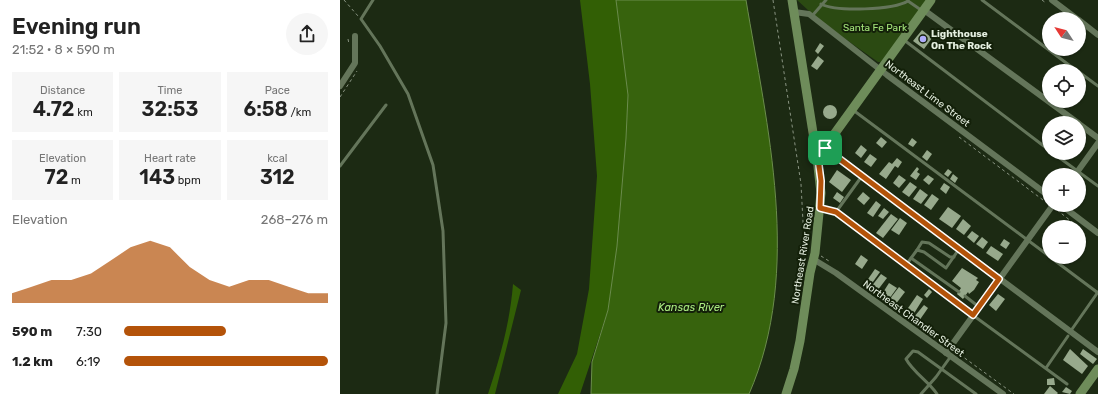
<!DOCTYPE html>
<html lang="en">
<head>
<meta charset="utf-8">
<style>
  body { margin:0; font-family:Rubik,sans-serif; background:#f6f6f6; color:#222; height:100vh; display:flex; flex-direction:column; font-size:15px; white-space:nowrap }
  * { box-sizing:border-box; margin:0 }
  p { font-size:13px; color:#767676 }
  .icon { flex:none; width:22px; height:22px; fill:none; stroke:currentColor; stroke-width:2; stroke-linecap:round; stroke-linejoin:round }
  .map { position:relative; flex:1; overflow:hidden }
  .sheet { display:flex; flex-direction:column; background:#fff; width:340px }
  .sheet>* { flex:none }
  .needle { width:26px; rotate:306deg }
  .tools { position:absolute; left:702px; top:12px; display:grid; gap:8px }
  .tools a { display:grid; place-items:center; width:44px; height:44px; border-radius:50%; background:#fff; box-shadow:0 1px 3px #0004; font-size:20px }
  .pin { position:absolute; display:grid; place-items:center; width:34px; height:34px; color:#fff; margin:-17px; border-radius:8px; box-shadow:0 2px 6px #0006 }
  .round { display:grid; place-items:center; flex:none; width:42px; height:42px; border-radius:21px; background:#f6f6f6 }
  .summary { display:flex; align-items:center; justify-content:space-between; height:68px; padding:0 12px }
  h1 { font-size:22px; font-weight:600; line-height:30px }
  .figures { display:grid; grid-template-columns:repeat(3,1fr); gap:6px; height:68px; padding:4px 12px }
  .figures div { display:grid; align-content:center; border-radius:0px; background:#f6f6f6; text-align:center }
  .figures b { font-size:20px; font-weight:600 }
  .figures small { font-size:11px; font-weight:400 }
  .figures p { font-size:11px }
  .chart { height:112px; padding:8px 12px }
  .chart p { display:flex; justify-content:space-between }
  .chart svg { width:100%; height:72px; margin-top:4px; fill:#b45309; opacity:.7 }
  ul { padding:0 12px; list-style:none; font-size:13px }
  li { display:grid; grid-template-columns:64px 48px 1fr; align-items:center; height:30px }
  li i { height:10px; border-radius:5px; background:#b45309 }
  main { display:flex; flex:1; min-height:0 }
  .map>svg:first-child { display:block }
</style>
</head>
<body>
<main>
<section class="sheet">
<div class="summary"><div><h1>Evening run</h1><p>21:52 · 8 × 590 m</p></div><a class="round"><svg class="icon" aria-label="share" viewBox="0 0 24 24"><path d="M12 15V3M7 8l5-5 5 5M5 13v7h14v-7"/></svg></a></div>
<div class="figures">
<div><p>Distance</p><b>4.72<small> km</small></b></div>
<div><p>Time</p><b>32:53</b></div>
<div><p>Pace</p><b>6:58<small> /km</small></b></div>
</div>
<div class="figures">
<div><p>Elevation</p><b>72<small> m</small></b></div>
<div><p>Heart rate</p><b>143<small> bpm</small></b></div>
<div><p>kcal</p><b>312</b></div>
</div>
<div class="chart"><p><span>Elevation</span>268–276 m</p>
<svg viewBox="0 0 160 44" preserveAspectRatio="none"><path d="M0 44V38L10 34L20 30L30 30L40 26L50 18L60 10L70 6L80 10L90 22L100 30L110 34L120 30L130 30L140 34L150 38L160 38V44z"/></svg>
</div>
<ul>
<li><b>590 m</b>7:30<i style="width:50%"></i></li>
<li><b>1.2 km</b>6:19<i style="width:100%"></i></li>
</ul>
</section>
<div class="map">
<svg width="758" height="394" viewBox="0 0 758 394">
  <rect width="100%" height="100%" fill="#1c2a13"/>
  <!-- green -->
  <path fill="#2b4a12" d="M 457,0 L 588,0 L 541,62 L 538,62 L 480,21 Z"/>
  <!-- forest -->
  <g fill="#325f05">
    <path d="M 240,0 L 276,0 L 288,95 L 286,138 L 277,246 L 268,310 L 240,394 L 218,394 L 237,354 L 249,289 L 257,176 L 250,84 Z"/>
    <path d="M 173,284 L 181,290 L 155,394 L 148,394 C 160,358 170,322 173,284 Z"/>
  </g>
  <!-- water -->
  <path fill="#37630d" stroke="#6b8d4c" d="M 276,0 L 406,0 C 427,126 463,271 409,394 L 251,394 L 252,362 L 268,310 L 277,246 L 286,138 L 288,95 Z"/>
  <!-- building -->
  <g fill="#97a98c">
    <path d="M 582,30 L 592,38 L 584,49 L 573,41 Z"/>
    <path d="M 480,43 L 484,46 L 478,54 L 475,51 Z"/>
    <path d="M 478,56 L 484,61 L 477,70 L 471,66 Z"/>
    <circle cx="490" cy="112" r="7"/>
    <path d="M 541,137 L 547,142 L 542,148 L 536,143 Z"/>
    <path d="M 572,138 L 577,142 L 573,147 L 568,144 Z"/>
    <path d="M 521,145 L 527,150 L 521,158 L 515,153 Z"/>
    <path d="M 587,150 L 592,154 L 587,161 L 582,157 Z"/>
    <path d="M 530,154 L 537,159 L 531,167 L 524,162 Z"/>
    <path d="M 557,158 L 562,162 L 558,168 L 555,166 L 546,179 L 539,174 L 549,162 L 552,164 Z"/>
    <path d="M 577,167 L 579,169 L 577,172 L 580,174 L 576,180 L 570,176 Z"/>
    <path d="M 608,169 L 612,172 L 608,177 L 604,174 Z"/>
    <path d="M 497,170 L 511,180 L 502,192 L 489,182 Z"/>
    <path d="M 613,174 L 618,178 L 615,183 L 610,179 Z"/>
    <path d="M 559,175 L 566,180 L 559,188 L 553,183 Z"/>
    <path d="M 588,175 L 594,179 L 589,185 L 583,180 Z"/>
    <path d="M 570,182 L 577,187 L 569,197 L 562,192 Z"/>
    <path d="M 604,183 L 610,187 L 606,194 L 600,189 Z"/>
    <path d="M 580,189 L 588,195 L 581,204 L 573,199 Z"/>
    <path d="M 497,192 L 504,197 L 500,203 L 493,198 Z"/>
    <path d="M 523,192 L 530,198 L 524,205 L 517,199 Z"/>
    <path d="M 592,194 L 599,199 L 591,210 L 584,205 Z"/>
    <path d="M 536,201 L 541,205 L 533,217 L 527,213 Z"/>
    <path d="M 608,207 L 621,216 L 612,228 L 599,219 Z"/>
    <path d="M 544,208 L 549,212 L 543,219 L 538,216 Z"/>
    <path d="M 551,214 L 558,219 L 543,238 L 536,233 Z"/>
    <path d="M 560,218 L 567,223 L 559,235 L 551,230 Z"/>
    <path d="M 623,219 L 631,226 L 624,235 L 616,229 Z"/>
    <path d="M 632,231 L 639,236 L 634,243 L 627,237 Z"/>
    <path d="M 642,237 L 648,242 L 643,249 L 636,244 Z"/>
    <path d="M 664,239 L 670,243 L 666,249 L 660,245 Z"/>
    <path d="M 651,246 L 663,254 L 658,261 L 646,253 Z"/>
    <path d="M 521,255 L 528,260 L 522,269 L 515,264 Z"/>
    <path d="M 622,268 L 638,278 L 636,280 L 639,282 L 634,290 L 629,294 L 628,292 L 623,299 L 617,294 L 621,288 L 612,281 Z"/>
    <path d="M 535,269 L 540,272 L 530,286 L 526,282 Z"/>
    <path d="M 541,274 L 547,278 L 537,291 L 531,287 Z"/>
    <path d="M 549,283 L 557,288 L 549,299 L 542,294 Z"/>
    <path d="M 559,287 L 565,292 L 555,305 L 549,300 Z"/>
    <path d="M 589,289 L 592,292 L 587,298 L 584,295 Z"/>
    <path d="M 658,294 L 665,299 L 656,311 L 649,305 Z"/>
    <path d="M 577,295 L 583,299 L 573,315 L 566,311 Z"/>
    <path d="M 584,305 L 588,308 L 579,321 L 574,317 Z"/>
    <path d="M 730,349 L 748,366 L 742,374 L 723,360 Z"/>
    <path d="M 743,349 L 757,359 L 753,364 L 740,354 Z"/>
    <path d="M 714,378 L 715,385 L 707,385 L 707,379 Z"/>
    <path d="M 710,386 L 718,393 L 717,394 L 704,394 Z"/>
    <path d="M 726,387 L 732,391 L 730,394 L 722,392 Z"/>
  </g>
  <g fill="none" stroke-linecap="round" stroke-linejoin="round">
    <!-- path -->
    <g stroke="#899482" stroke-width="1" stroke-dasharray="3 3" stroke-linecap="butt">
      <path d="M 4,0 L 18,16"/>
      <path d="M 433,0 L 461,184 L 465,260"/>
      <path d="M 702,0 L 706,3"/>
      <path d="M 8,39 L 9,44"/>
      <path d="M 0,97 L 17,71"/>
      <path d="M 619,137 L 707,203"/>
      <path d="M 727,175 L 730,171"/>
      <path d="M 717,210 L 741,229"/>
      <path d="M 481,256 L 489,261"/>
      <path d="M 615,351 L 674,394"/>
    </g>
    <!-- lane -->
    <g stroke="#64755a" stroke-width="3">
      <path d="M 33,0 L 21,19 L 40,46 L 68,94 L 93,165 L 103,231 L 106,323 L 97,394"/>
      <path d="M 642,0 L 737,71"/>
      <path d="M 568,1 L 581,10"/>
      <path d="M 481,4 C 497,12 553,10 568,1"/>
      <path d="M 472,16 L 486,0"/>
      <path d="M 564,40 L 709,150"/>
      <path d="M 739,72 L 758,86"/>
      <path d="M 513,110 L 709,256"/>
      <path d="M 713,153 L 758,186"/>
      <path d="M 0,166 L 46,105"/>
      <path d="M 480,208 L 496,212 L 505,218 L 593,286 L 727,384"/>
      <path d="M 496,212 L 522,176"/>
      <path d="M 577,250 L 582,242 L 589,243 L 610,257 L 614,257"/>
      <path d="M 710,257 L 758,293"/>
      <path d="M 571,258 L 619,292"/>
      <path d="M 566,265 L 577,250 L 584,252 L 606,268 L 619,249"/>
      <path d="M 625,296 L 639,307"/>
      <path d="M 730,332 L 758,292"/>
      <path d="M 706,368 L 728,336"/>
      <path d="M 581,394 L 596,377 L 611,356"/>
      <path d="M 597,394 C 589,382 573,372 566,359 L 573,351 L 578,352 L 636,394"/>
    </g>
    <!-- street -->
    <g stroke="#64755a" stroke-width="6">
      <path d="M 712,0 L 737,19"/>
      <path d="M 584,10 L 738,123"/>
      <path d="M 454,12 L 469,14 L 547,75 L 709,196"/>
      <path d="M 739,20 L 758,35"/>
      <path d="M 0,86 L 15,63 L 15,36"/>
      <path d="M 739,124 L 758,138"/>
      <path d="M 485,148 L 758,352"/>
      <path d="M 735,175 L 758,143"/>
      <path d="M 721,205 L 758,233"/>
      <path d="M 473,259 L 496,273 L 663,394"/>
      <path d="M 606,353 L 713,205"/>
    </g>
    <!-- secondary -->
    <g stroke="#6e8c5a" stroke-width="9">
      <path d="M 477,158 L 591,0"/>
      <path d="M 446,394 L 454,369 L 460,341 L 470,273 L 475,253 L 481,193 L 477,158 L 452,0"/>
      <path d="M 740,394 L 758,369"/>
    </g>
  </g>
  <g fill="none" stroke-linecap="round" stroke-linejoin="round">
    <!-- route casing -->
    <g stroke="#fff" stroke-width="8">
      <path id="route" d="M 485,148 L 659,279 L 633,315 L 496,212 L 480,208 L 481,181 L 478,158 Z"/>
    </g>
    <!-- route -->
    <use href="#route" stroke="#b45309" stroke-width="5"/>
  </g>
  <!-- markers -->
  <circle fill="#afaefa" stroke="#132009" stroke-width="1.5" cx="583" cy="39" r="4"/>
  <g text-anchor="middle" stroke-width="4" stroke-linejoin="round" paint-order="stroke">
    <!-- park labels -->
    <g font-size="10" fill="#a4e47a" stroke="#132009">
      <text x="535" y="31">Santa Fe Park</text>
    </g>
    <!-- poi labels -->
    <g font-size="10" font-weight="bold" fill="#e5efe0" stroke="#132009" text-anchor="start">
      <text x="591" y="37">Lighthouse<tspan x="591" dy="12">On The Rock</tspan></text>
    </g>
    <!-- street labels -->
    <g font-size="10" fill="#e5efe0" stroke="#132009">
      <text transform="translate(588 93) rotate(37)" y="4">Northeast Lime Street</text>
      <text transform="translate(462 255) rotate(-81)" y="4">Northeast River Road</text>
      <text transform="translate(574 318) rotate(36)" y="4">Northeast Chandler Street</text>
    </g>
    <!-- water labels -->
    <g font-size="11" font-style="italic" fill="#abeb81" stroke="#132009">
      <text x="351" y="311">Kansas River</text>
    </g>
  </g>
</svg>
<div class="tools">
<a><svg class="needle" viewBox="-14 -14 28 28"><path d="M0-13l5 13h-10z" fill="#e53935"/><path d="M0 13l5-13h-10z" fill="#767676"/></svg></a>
<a><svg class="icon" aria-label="locate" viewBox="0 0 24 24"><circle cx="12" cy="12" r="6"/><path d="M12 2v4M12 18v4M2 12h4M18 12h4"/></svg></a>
<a><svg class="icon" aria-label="layers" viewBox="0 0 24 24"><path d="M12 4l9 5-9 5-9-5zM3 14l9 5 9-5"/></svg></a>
<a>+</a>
<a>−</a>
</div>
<div class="pin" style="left:485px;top:148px;background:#1e9e55"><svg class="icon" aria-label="arrive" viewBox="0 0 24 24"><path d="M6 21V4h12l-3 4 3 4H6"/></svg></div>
</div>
</main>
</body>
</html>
